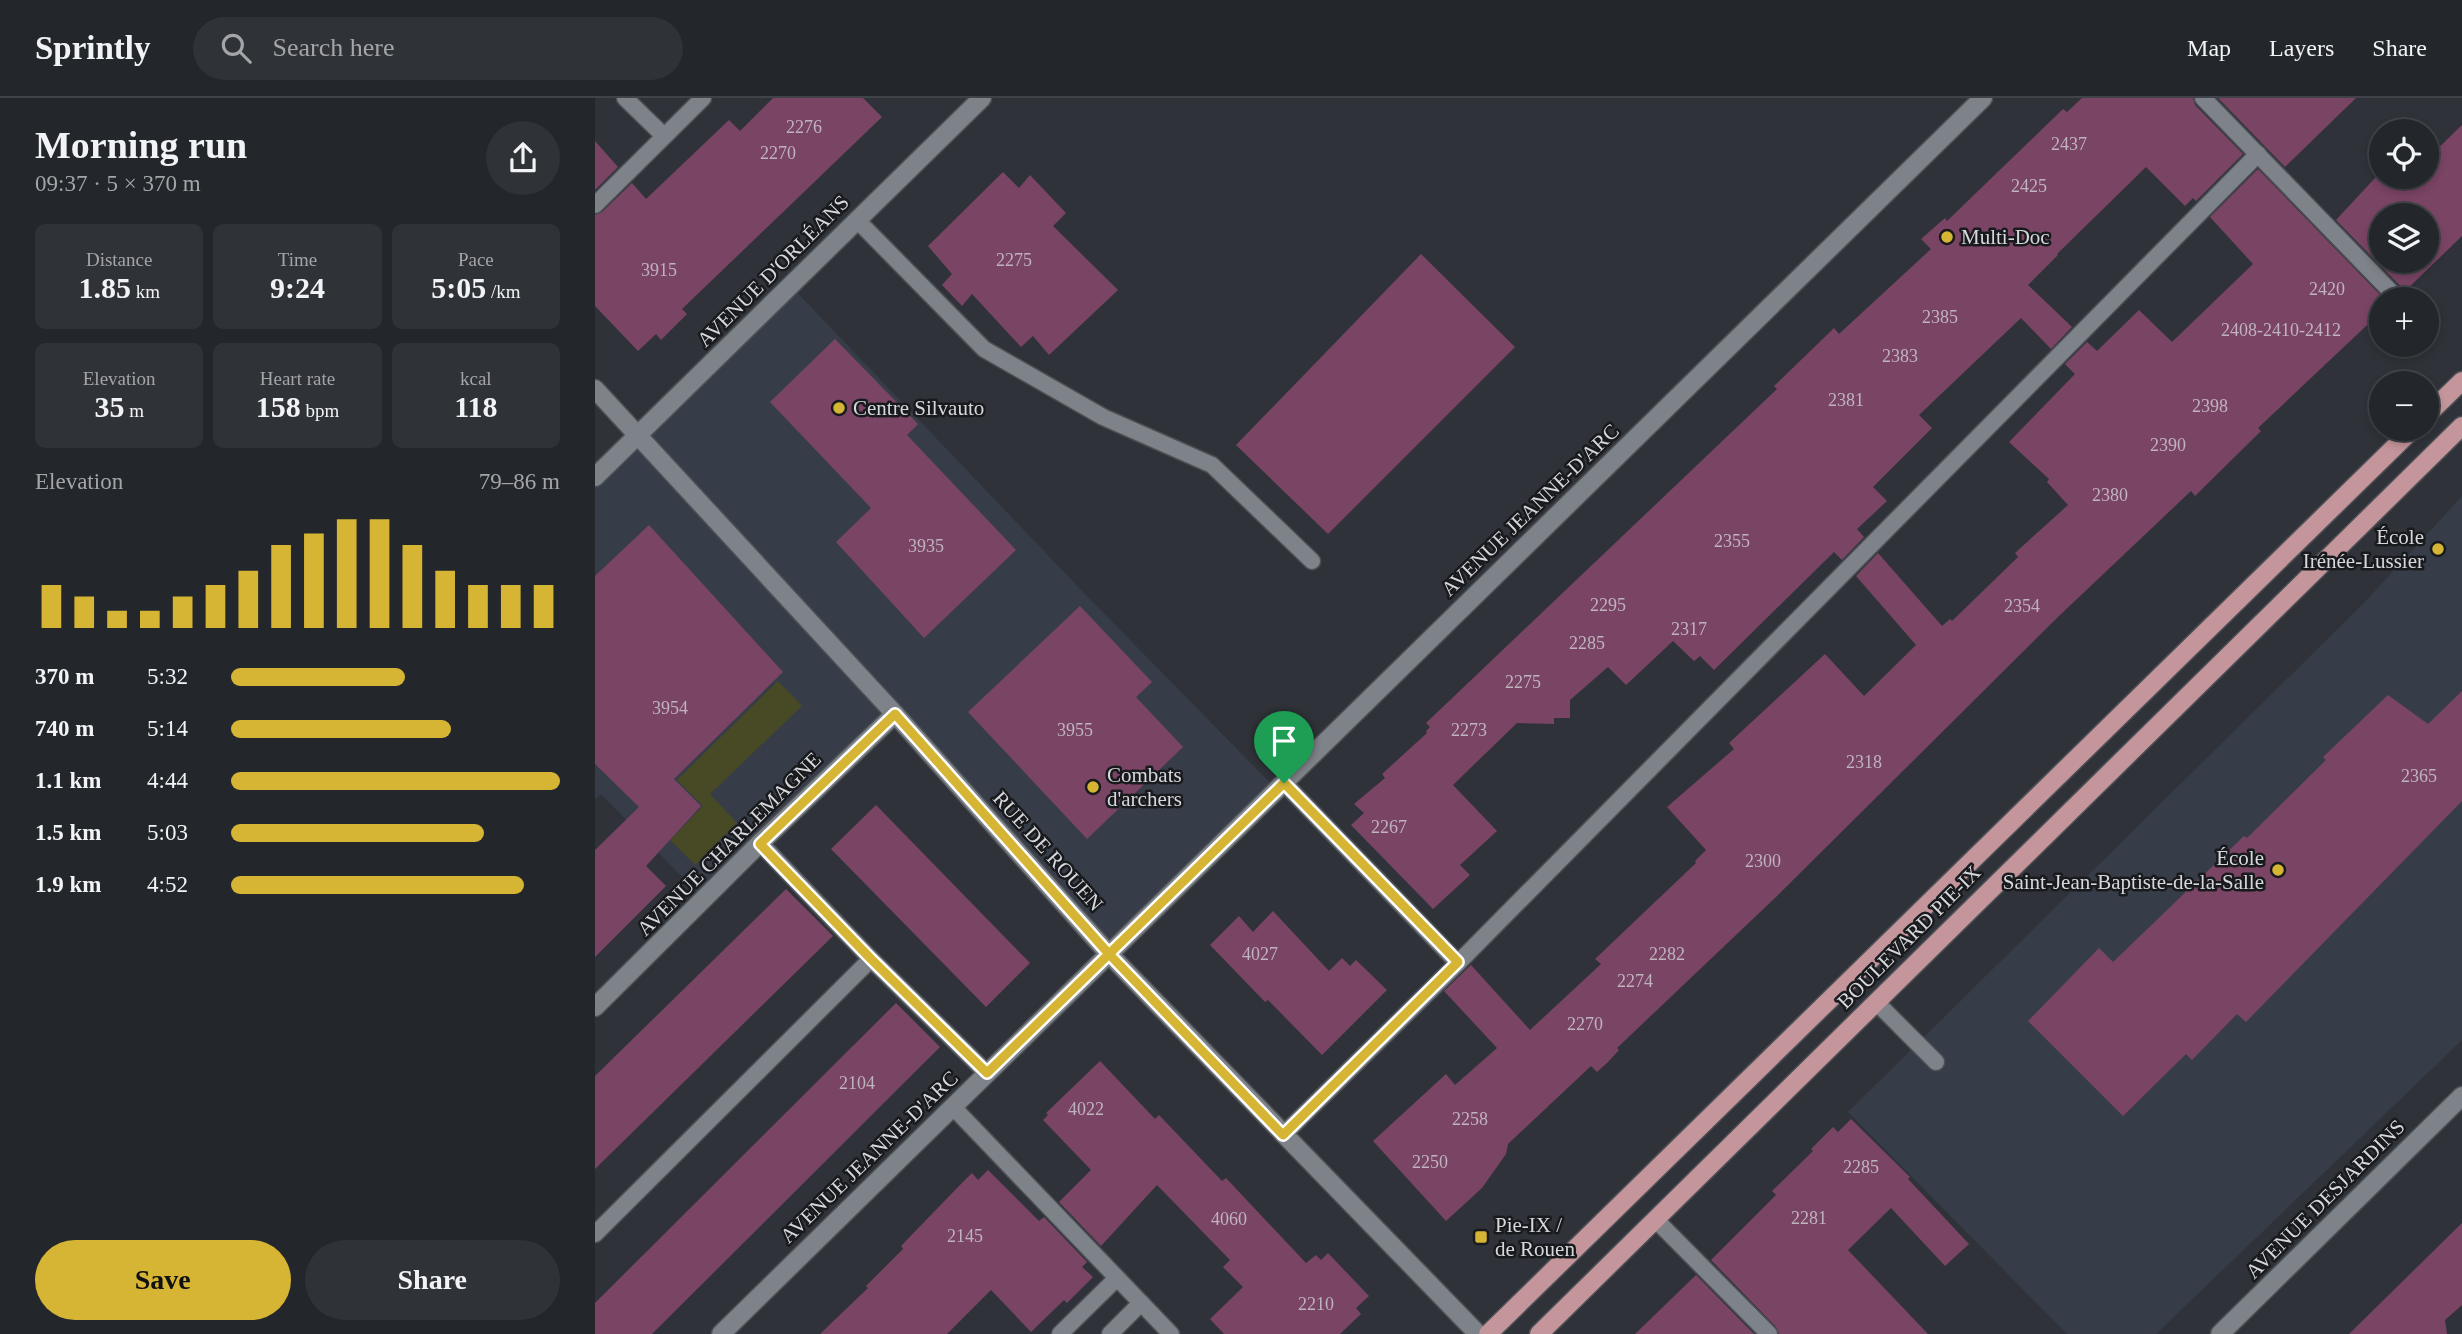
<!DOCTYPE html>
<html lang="en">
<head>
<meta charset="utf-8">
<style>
  body { margin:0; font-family:"Times New Roman",serif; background:#2f3237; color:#f1f3f6; height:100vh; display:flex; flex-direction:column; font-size:26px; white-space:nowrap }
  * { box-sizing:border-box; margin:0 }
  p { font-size:23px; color:#a3a5a9 }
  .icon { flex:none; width:38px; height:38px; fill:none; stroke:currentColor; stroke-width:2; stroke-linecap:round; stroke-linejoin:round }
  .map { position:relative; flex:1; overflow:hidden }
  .drawer { display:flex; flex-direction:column; background:#23262b; width:595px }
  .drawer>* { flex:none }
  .fabs { position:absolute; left:1774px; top:21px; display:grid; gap:14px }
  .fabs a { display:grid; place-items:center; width:70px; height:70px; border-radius:50%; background:#23262b; box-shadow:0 4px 10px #0003,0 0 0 2px #404347; font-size:35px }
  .pin { position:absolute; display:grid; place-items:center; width:60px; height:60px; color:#fff; margin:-72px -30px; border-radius:50% 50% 50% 0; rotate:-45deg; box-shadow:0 0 7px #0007 }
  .pin .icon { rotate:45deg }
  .round { display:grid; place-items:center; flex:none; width:74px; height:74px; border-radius:37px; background:#2f3237 }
  .overview { display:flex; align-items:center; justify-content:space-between; height:119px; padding:0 35px }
  h1 { font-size:38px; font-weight:700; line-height:52px }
  .figures { display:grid; grid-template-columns:repeat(3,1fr); gap:10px; height:119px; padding:7px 35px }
  .figures div { display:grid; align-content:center; border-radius:10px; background:#2f3237; text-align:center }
  .figures b { font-size:30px; font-weight:700 }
  .figures small { font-size:19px; font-weight:400 }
  .figures p { font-size:19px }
  .chart { height:196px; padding:14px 35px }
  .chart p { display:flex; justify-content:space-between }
  .chart svg { width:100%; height:126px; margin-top:7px; stroke:#d6b534; stroke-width:6 }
  .primary-button { display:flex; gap:14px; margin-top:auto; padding:14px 35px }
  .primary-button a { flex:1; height:80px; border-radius:42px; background:#d6b534; color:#111; font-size:28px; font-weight:700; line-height:80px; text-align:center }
  .primary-button a+a { background:#2f3237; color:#f1f3f6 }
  ul { padding:0 35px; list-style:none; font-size:23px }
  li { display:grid; grid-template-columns:112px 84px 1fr; align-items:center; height:52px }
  li i { height:18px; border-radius:9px; background:#d6b534 }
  header { display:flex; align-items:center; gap:42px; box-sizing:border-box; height:98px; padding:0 35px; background:#23262b; border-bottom:2px solid #404347 }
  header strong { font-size:33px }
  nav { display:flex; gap:38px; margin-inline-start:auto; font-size:24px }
  .search { width:490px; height:63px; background:#2f3237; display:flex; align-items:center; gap:18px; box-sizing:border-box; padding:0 24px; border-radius:38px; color:#a3a5a9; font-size:26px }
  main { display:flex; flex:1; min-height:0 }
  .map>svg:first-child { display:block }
</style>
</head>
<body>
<header>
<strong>Sprintly</strong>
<div class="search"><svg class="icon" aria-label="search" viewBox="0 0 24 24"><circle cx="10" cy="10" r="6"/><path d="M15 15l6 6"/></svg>Search here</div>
<nav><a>Map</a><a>Layers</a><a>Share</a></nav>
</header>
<main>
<section class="drawer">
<div class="overview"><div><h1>Morning run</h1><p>09:37 · 5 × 370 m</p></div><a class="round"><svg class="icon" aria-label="share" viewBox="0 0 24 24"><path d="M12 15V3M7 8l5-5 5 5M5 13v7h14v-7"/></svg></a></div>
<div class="figures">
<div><p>Distance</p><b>1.85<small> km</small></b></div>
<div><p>Time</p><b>9:24</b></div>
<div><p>Pace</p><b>5:05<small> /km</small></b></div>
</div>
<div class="figures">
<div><p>Elevation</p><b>35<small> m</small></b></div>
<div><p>Heart rate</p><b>158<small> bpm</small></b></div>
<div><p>kcal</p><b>118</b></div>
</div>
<div class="chart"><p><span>Elevation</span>79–86 m</p>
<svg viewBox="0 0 160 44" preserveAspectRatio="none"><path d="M5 44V29M15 44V33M25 44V38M35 44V38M45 44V33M55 44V29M65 44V24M75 44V15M85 44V11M95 44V6M105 44V6M115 44V15M125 44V24M135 44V29M145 44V29M155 44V29"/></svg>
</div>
<ul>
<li><b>370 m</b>5:32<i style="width:53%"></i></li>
<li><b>740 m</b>5:14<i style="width:67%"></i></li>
<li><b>1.1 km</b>4:44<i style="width:100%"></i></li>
<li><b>1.5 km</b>5:03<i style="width:77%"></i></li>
<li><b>1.9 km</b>4:52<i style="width:89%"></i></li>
</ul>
<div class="primary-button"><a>Save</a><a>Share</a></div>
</section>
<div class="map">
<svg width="1867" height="1236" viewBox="0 0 1867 1236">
  <rect width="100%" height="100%" fill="#2f3339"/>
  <!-- built -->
  <g fill="#373d48">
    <path d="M 193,185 L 489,495 L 684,694 L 518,853 L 300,616 L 108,800 L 6,696 L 0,701 L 0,372 Z"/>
    <path d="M 1867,398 L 1867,942 L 1561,1236 L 1472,1236 L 1253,1014 L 1770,504 Z"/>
  </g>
  <!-- green -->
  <path fill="#474a25" d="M 183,583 L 207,608 L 115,696 L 142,725 L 100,767 L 75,742 L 108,708 L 82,682 Z"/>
  <!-- building -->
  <g fill="#7a4465" fill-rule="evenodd">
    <path d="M 178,0 L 268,0 L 287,19 L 87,211 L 92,216 L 66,242 L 61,236 L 43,253 L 0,208 L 0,117 L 7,114 L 37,85 L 51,101 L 134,22 L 145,33 Z"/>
    <path d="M 1487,0 L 1598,0 L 1600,7 L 1648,56 L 1601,103 L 1598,100 L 1590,108 L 1551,69 L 1462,156 L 1463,157 L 1433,187 L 1477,229 L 1456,251 L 1426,220 L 1324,317 L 1337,330 L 1278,389 L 1292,403 L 1262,431 L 1269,439 L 1247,462 L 1239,454 L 1119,572 L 1105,558 L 1099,563 L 1078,543 L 1031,587 L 1013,569 L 975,602 L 975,620 L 959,620 L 959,626 L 922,625 L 858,687 L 902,733 L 865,767 L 875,777 L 838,811 L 756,727 L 769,715 L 759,706 L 790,680 L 787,676 L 832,635 L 831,633 L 835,629 L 831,625 L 1182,291 L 1179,288 L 1239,230 L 1244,236 L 1336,151 L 1326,141 L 1350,120 L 1352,123 L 1468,11 L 1472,14 Z"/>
    <path d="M 1623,0 L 1761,0 L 1690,69 Z"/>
    <path d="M 1867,27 L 1867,138 L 1810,193 L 1741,122 L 1781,79 L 1803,79 L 1809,84 L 1814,79 L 1832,79 L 1832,61 ZM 1787,117 L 1832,117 L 1832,163 L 1787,163 Z"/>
    <path d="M 0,43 L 23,69 L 0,92 Z"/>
    <path d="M 1663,71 L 1789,201 L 1787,201 L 1787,213 L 1663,330 L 1666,333 L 1600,398 L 1596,393 L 1464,518 L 1181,799 L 1022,950 L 1024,952 L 1013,964 L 1002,974 L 996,968 L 913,1046 L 911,1056 L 887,1090 L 851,1123 L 778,1043 L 851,976 L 860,987 L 902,950 L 849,893 L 876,867 L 935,932 L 1006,866 L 1000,861 L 1101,765 L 1100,763 L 1111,752 L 1072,709 L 1139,651 L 1134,645 L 1230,556 L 1269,598 L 1321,547 L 1261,478 L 1283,455 L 1347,528 L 1355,521 L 1357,523 L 1423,459 L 1420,455 L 1473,407 L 1452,384 L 1454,381 L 1414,344 L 1480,276 L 1470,266 L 1492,244 L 1502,253 L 1544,212 L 1577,244 L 1658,166 L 1615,119 Z"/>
    <path d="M 408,74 L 424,90 L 435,77 L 471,115 L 458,128 L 523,192 L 454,257 L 438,238 L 426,249 L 377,196 L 367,208 L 347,187 L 357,176 L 333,148 Z"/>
    <path d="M 826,156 L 920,249 L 733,436 L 641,347 Z"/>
    <path d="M 240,241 L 323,326 L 312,337 L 421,452 L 329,540 L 241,444 L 276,410 L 175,304 Z"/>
    <path d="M 54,427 L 188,574 L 79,681 L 106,708 L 51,768 L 71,788 L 0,859 L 0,752 L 44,709 L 0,666 L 0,478 Z"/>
    <path d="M 485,508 L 557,584 L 541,599 L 588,649 L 492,741 L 373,614 Z"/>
    <path d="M 1867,593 L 1867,703 L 1651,924 L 1642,916 L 1597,962 L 1591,956 L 1528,1018 L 1433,923 L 1504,850 L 1518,864 L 1649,738 L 1652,740 L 1731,662 L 1728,659 L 1793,597 L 1833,626 Z"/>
    <path d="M 281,707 L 435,865 L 391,909 L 236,751 Z"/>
    <path d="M 191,791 L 238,838 L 0,1071 L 0,978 Z"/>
    <path d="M 678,813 L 734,873 L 747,860 L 755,868 L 761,862 L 792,892 L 727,957 L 673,902 L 670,904 L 615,847 L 644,818 L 658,834 Z"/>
    <path d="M 301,905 L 345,949 L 57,1236 L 0,1236 L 0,1205 Z"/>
    <path d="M 505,963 L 560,1021 L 564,1017 L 627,1083 L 631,1080 L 711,1165 L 721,1157 L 726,1162 L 733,1155 L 774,1198 L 761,1210 L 766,1216 L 745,1236 L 629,1236 L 615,1221 L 648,1189 L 628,1169 L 635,1162 L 562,1087 L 506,1148 L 464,1104 L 496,1072 L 448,1022 L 453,1017 L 451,1015 Z"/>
    <path d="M 1256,1021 L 1315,1079 L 1313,1081 L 1374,1146 L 1350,1168 L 1296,1110 L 1253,1152 L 1333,1236 L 1184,1236 L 1181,1229 L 1116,1162 L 1181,1097 L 1177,1093 L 1218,1053 L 1216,1051 L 1238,1029 L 1243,1034 Z"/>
    <path d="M 393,1072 L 444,1123 L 449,1119 L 492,1164 L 487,1169 L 498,1179 L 472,1205 L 469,1202 L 436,1234 L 396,1192 L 352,1236 L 225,1236 L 273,1190 L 271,1188 L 308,1151 L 306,1148 L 361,1091 L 377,1075 L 383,1082 Z"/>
    <path d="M 1867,1125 L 1867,1207 L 1850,1222 L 1852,1236 L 1754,1236 Z"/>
    <path d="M 1101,1177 L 1159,1236 L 1040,1236 Z"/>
  </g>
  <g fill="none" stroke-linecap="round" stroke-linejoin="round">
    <!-- lane casing -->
    <g stroke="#4c5055" stroke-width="19">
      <g id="lane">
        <path d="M 30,0 L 69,38"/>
        <path d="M 1608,0 L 1803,201"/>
        <path d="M 0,107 L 108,0"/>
        <path d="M 262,122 L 389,251 L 508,319 L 617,367 L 717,463"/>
        <path d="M 689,685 L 863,865"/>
        <path d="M 165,745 L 276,861 L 392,975"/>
        <path d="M 1281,904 L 1341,964"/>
        <path d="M 358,1009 L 576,1236"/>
        <path d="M 688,1037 L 863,865 L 1663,56"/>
        <path d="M 1060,1121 L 1174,1236"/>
        <path d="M 0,1136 L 276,861"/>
        <path d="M 465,1236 L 522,1180"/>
        <path d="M 515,1236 L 546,1205"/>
      </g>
    </g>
    <!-- street casing -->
    <g stroke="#4c5055" stroke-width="21">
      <g id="street">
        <path d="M 0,291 L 300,616 L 514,856 L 883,1236"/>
        <path d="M 0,379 L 387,0"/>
        <path d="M 0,909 L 165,745 L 300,616"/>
        <path d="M 126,1236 L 1388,0"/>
        <path d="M 1625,1236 L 1867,998"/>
      </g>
    </g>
    <!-- primary casing -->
    <g stroke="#4c5055" stroke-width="21">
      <g id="primary">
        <path d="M 1832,317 L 1867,283"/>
        <path d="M 893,1236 L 1818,331"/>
        <path d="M 944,1236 L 1867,328"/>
      </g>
    </g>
    <!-- lane -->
    <use href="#lane" stroke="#7e8289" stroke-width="16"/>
    <!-- street -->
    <use href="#street" stroke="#7e8289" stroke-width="18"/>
    <!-- primary -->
    <use href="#primary" stroke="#c4959a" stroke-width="18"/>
  </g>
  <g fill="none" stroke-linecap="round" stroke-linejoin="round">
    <!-- route casing -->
    <g stroke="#fff" stroke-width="14">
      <path id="route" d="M 689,685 L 514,856 L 300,616 L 165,746 L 276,861 L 392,975 L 514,856 L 688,1037 L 863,864 L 689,685"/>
    </g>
    <!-- route -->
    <use href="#route" stroke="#d6b534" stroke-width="9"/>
  </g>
  <!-- markers -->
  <g fill="#d6b534" stroke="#191a1d" stroke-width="2.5">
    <circle cx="1352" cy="139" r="7"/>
    <circle cx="244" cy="310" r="7"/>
    <circle cx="1843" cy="451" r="7"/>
    <circle cx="498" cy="689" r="7"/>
    <circle cx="1683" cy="772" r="7"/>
    <rect x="879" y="1132" width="14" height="14" rx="3.5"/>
  </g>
  <g text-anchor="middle" stroke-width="5" stroke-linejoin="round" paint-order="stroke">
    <!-- number labels -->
    <g font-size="18" fill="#bfb3be">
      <text x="209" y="35">2276</text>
      <text x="1474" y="52">2437</text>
      <text x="183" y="61">2270</text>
      <text x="1434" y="94">2425</text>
      <text x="419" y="168">2275</text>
      <text x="64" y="178">3915</text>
      <text x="1732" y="197">2420</text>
      <text x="1345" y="225">2385</text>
      <text x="1686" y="238">2408-2410-2412</text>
      <text x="1305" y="264">2383</text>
      <text x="1251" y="308">2381</text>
      <text x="1615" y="314">2398</text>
      <text x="1573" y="353">2390</text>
      <text x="1515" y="403">2380</text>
      <text x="1137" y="449">2355</text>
      <text x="331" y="454">3935</text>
      <text x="1013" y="513">2295</text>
      <text x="1427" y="514">2354</text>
      <text x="1094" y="537">2317</text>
      <text x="992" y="551">2285</text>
      <text x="928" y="590">2275</text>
      <text x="75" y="616">3954</text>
      <text x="480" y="638">3955</text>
      <text x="874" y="638">2273</text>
      <text x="1269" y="670">2318</text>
      <text x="1824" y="684">2365</text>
      <text x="794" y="735">2267</text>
      <text x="1168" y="769">2300</text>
      <text x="665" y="862">4027</text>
      <text x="1072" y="862">2282</text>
      <text x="1040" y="889">2274</text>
      <text x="990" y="932">2270</text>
      <text x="262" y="991">2104</text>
      <text x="491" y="1017">4022</text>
      <text x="875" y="1027">2258</text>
      <text x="835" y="1070">2250</text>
      <text x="1266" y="1075">2285</text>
      <text x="1214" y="1126">2281</text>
      <text x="634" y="1127">4060</text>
      <text x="370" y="1144">2145</text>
      <text x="721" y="1212">2210</text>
    </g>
    <!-- poi labels -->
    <g font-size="21" fill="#d6d8dc" stroke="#191a1d" text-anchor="start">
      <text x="1366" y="146">Multi-Doc</text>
      <text x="258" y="317">Centre Silvauto</text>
      <text x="1829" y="446" text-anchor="end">École<tspan x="1829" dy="24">Irénée-Lussier</tspan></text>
      <text x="512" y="684">Combats<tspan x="512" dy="24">d'archers</tspan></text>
      <text x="1669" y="767" text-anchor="end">École<tspan x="1669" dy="24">Saint-Jean-Baptiste-de-la-Salle</tspan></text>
      <text x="900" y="1134">Pie-IX /<tspan x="900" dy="24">de Rouen</tspan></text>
    </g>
    <!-- street labels -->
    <g font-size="21" fill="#d6d8dc" stroke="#191a1d">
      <text transform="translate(178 173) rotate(-45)" y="7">AVENUE D'ORLÉANS</text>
      <text transform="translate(935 412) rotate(-44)" y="7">AVENUE JEANNE-D'ARC</text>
      <text transform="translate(134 746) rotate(-45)" y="7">AVENUE CHARLEMAGNE</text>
      <text transform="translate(453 753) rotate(48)" y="7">RUE DE ROUEN</text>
      <text transform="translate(1314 839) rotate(-45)" y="7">BOULEVARD PIE-IX</text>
      <text transform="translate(274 1059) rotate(-44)" y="7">AVENUE JEANNE-D'ARC</text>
      <text transform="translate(1730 1101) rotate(-45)" y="7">AVENUE DESJARDINS</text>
    </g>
  </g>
</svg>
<div class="fabs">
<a><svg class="icon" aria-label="locate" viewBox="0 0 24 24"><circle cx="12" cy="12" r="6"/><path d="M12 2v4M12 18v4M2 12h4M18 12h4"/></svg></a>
<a><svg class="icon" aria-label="layers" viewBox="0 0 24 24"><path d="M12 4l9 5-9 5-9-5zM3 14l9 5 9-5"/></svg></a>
<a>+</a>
<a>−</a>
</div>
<div class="pin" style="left:689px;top:685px;background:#1e9e55"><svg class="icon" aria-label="arrive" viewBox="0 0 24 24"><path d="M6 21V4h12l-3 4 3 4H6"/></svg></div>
</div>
</main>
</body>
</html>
